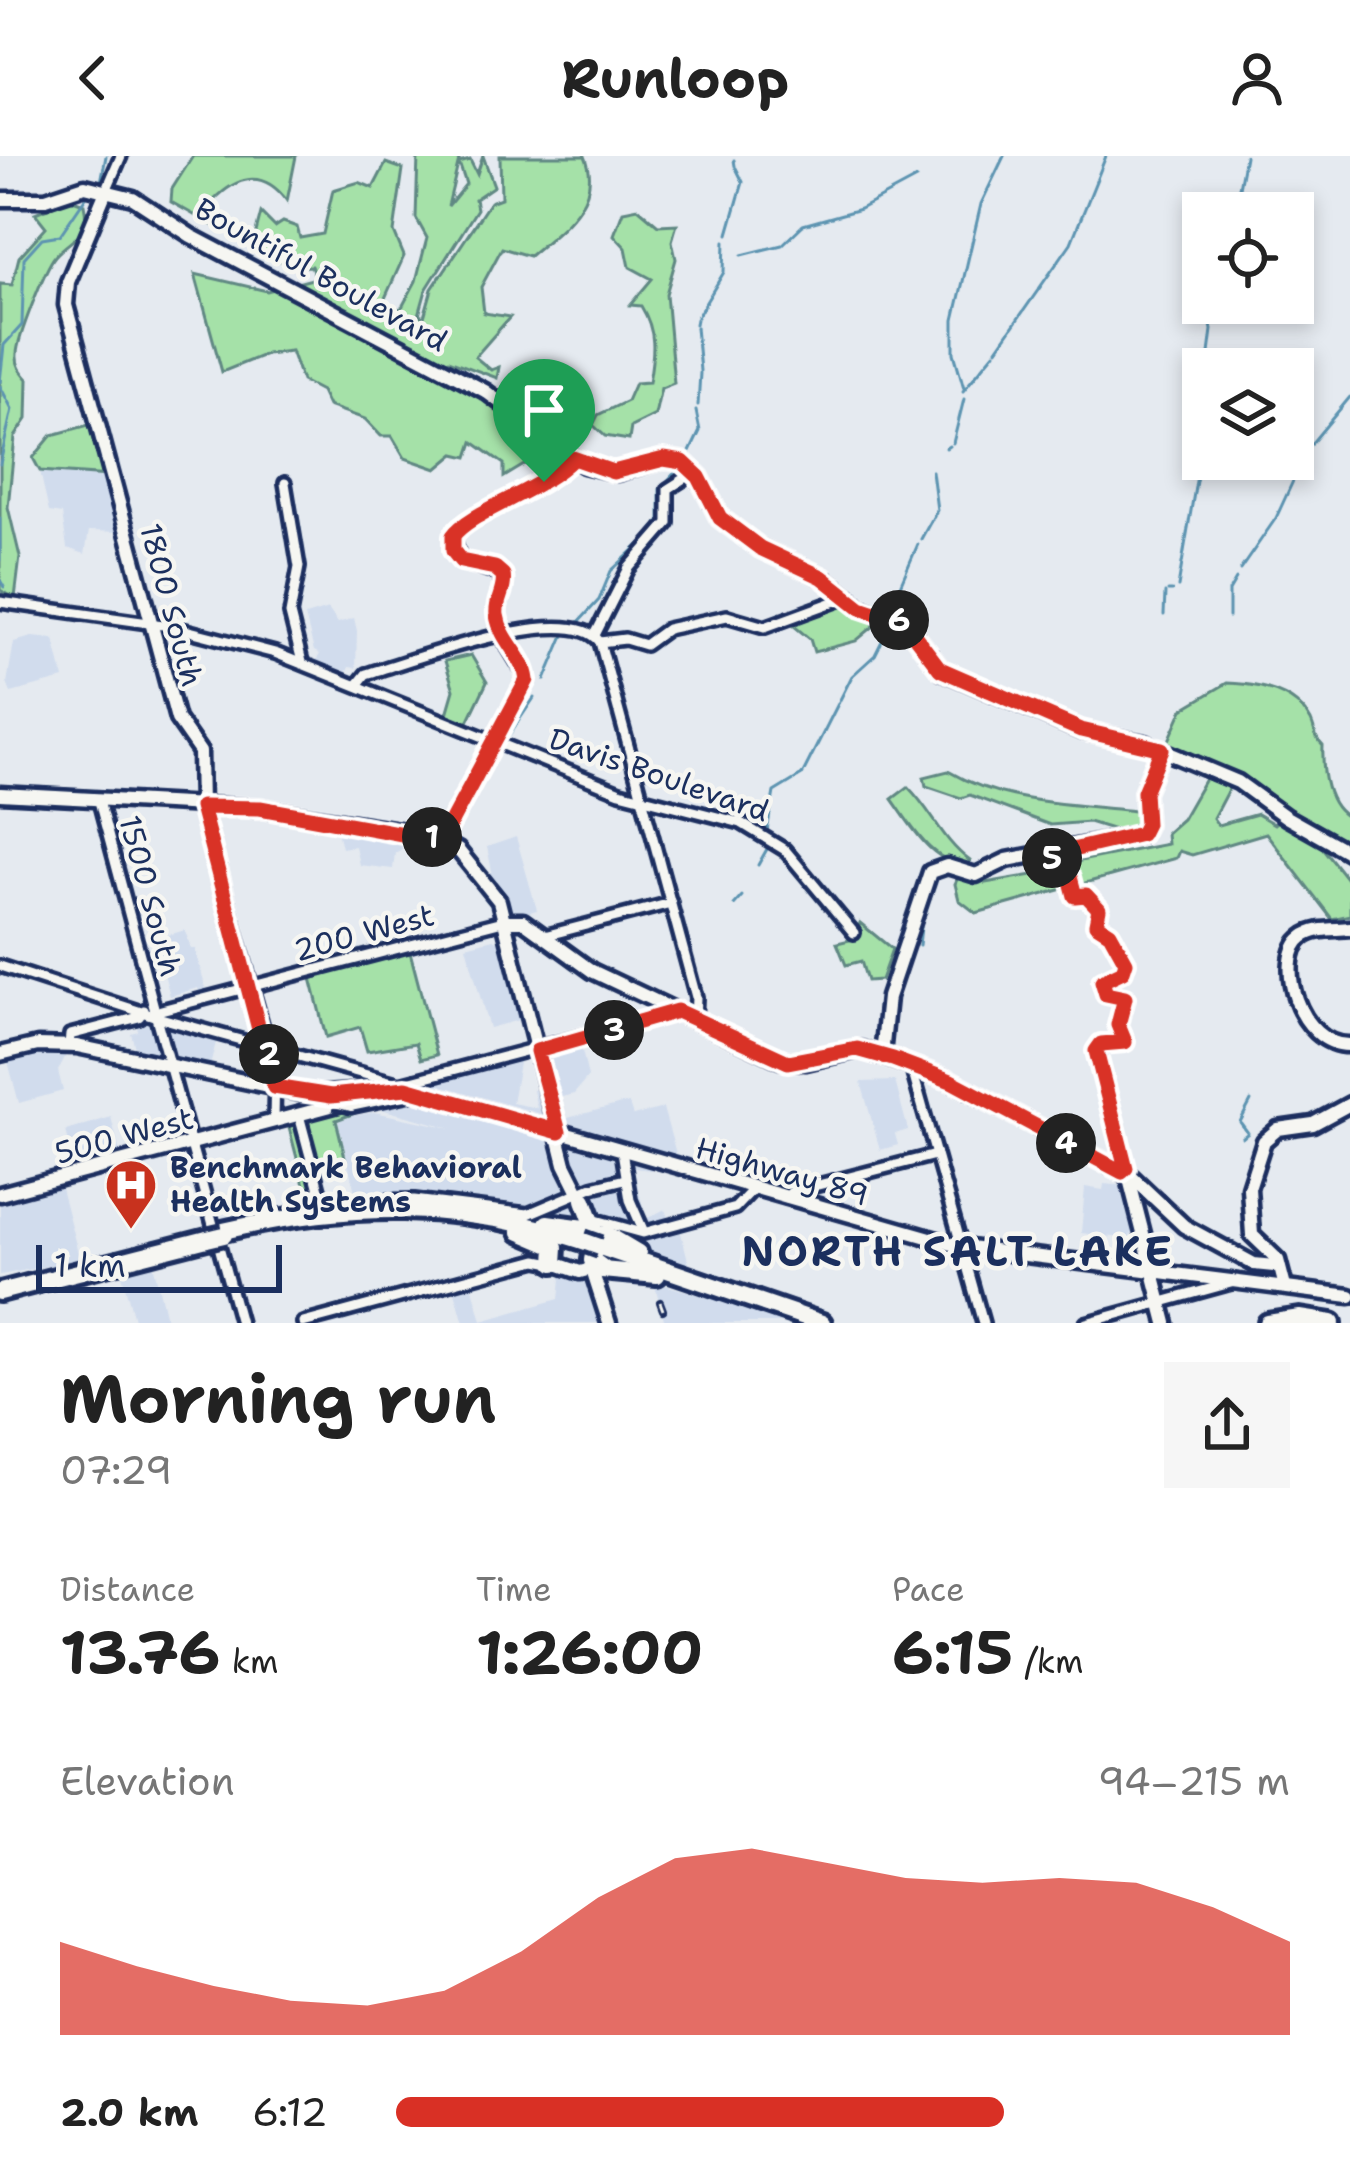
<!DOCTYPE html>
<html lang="en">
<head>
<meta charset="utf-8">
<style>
  body { margin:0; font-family:"Shantell Sans",sans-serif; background:#f6f6f6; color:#222; height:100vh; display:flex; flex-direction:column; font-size:45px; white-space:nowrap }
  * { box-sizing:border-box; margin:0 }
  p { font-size:39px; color:#767676 }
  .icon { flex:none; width:66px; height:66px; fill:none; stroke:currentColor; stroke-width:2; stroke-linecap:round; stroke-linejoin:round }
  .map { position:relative; height:1167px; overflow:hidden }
  .details { display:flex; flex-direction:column; background:#fff; flex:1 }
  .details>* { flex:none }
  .controls { position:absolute; left:1182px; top:36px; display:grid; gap:24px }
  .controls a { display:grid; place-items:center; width:132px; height:132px; border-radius:0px; background:#fff; box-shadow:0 6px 18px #0003; font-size:60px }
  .scale { position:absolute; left:36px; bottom:30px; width:246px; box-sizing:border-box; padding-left:12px; border:6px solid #1b2f5e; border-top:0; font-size:33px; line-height:42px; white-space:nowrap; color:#1b2f5e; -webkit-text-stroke:9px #f6f6f2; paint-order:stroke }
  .pin { position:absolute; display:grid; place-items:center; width:102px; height:102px; color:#fff; margin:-123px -51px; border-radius:50% 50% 50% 0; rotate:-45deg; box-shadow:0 0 12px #0007 }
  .pin .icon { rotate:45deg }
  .km { position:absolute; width:60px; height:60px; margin:-30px; border-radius:50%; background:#222; color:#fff; font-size:33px; line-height:60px; text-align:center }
  .round { display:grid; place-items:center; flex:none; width:126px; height:126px; border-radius:0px; background:#f6f6f6 }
  .headline { display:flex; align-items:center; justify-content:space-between; height:204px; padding:0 60px }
  h1 { font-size:66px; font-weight:700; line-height:90px }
  .metrics { display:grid; grid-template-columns:repeat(3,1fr); gap:18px; height:204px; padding:12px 60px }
  .metrics div { display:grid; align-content:center }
  .metrics b { font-size:60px; font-weight:700 }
  .metrics small { font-size:33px; font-weight:400 }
  .metrics p { font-size:33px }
  .chart { height:336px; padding:24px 60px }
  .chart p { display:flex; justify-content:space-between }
  .chart svg { width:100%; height:216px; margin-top:12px; fill:#d93025; opacity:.7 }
  ul { padding:0 60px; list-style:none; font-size:39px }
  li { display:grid; grid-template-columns:192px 144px 1fr; align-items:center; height:90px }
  li i { height:30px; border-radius:15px; background:#d93025 }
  header { display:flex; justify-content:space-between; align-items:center; height:156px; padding:0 60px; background:#fff; font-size:54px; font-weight:700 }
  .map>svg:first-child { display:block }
</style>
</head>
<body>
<header><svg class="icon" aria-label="back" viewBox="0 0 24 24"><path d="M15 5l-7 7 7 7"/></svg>Runloop<svg class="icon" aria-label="person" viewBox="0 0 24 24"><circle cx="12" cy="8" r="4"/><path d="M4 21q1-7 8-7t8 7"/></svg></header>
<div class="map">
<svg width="1350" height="1167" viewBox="0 0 1350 1167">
  <rect width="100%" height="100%" fill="#e5eaf0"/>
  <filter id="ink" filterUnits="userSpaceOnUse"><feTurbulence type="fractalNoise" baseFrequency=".00833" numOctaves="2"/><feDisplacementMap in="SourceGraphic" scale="24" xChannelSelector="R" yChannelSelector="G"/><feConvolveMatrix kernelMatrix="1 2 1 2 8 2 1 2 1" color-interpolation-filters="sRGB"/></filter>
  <g filter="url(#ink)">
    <!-- built -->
    <g fill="#d1dced">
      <path d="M 40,315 L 110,320 L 125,376 L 89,375 L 85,398 L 67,392 L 62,358 L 49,356 Z"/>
      <path d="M 328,453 L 338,467 L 354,462 L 357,475 L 356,512 L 349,511 L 345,520 L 315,507 L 320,498 L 314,495 L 305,460 Z"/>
      <path d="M 32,481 L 54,483 L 64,523 L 11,537 L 7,527 L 14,486 Z"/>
      <path d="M 335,666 L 398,677 L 402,693 L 395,697 L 393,713 L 359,709 L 355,690 L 341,692 Z"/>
      <path d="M 516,681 L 537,754 L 505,762 L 485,721 L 492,715 L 487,691 Z"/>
      <path d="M 185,774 L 191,793 L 195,793 L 208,841 L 201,843 L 198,832 L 170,840 L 155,783 Z"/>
      <path d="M 493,783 L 506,788 L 526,862 L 489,872 L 466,790 Z"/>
      <path d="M 146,857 L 160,866 L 218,878 L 209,914 L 137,900 L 131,877 L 138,875 L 135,864 Z"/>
      <path d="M 580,886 L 588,921 L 574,938 L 553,943 L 540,897 Z"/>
      <path d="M 51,890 L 54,899 L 66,899 L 58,915 L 63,935 L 19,947 L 6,898 Z"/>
      <path d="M 520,901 L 512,947 L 537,952 L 533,934 L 544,931 L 560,964 L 621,948 L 629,948 L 633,960 L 663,952 L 679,1008 L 655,1002 L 651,1014 L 633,1012 L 646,1063 L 665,1053 L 671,1071 L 679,1069 L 691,1116 L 650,1100 L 618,1079 L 621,1071 L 596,1059 L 534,1062 L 525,1056 L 356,1040 L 338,966 L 342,962 L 374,956 L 452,972 L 373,951 L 415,929 Z"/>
      <path d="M 895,925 L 908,974 L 895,978 L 898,989 L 880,994 L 861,926 Z"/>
      <path d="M 111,961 L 121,1001 L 103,1007 L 99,995 L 101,1007 L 77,1015 L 66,975 Z"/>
      <path d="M 59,1025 L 80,1104 L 0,1119 L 0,1041 Z"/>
      <path d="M 1104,1028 L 1128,1030 L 1137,1064 L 1129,1083 L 1081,1077 L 1085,1031 L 1103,1034 Z"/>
      <path d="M 152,1103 L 166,1163 L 135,1167 L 120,1111 Z"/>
      <path d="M 562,1112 L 588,1117 L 607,1167 L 464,1167 L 453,1129 L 471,1125 L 482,1165 L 559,1143 Z"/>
      <path d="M 654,1126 L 715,1143 L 787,1167 L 665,1167 Z"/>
    </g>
    <!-- green -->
    <g fill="#a5e1a8" stroke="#608883" stroke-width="3">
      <path d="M 193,0 L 296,0 L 287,45 C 262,11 236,22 214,44 L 219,73 L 171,46 L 172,33 Z"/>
      <path d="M 418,0 L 460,0 L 448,50 L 466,28 L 459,7 L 470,4 L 477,18 L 483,0 L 494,30 L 475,43 L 477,53 L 426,134 L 419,159 L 424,161 L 432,133 L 490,46 L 501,42 L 500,0 L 585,0 C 604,45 559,74 529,100 L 502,92 L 481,131 L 484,157 L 510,161 L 475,201 L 491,214 L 499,211 L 497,222 L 449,204 L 438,208 L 518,259 L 510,276 L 534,303 L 504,321 L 504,308 L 473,286 L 468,301 L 455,298 L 437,313 L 405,302 L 392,280 L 381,280 L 365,263 L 328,250 L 321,235 L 302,225 L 291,195 L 266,198 L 222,216 L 195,118 L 267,135 L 316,122 L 311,110 C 290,112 269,101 253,88 L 261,57 L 275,71 L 283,66 L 297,71 L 300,82 L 323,78 L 333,34 L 359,26 L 373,32 L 386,7 L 403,13 L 394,76 L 404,100 L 382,149 L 401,153 L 416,125 L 427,82 L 416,62 Z"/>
      <path d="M 70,43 L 84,48 C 91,81 73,80 55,100 C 45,112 17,184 17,198 C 16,209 21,215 28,223 L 27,263 L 15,281 L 8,351 L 20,401 L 15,442 L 0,434 L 0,128 L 12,129 L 19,101 L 46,71 L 35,57 Z"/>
      <path d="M 638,52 L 658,69 L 677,68 L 672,85 L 676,103 L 666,138 L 674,227 L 661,232 L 655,259 L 631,271 L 629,284 L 605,280 L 593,269 L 598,259 L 627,245 L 635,227 L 649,226 C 654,197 657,176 641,150 L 630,149 L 652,123 L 630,111 L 626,92 L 614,79 L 623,55 Z"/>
      <path d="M 96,267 L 110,320 L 40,315 L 33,302 L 52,279 Z"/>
      <path d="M 847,444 L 871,458 L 874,470 L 856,485 L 814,496 L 810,483 L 788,465 Z"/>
      <path d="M 471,499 L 487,526 L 465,572 L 445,565 L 454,534 L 445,505 Z"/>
      <path d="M 1227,527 C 1257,528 1295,535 1311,565 C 1316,576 1314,581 1323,590 C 1322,615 1326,651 1350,662 L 1350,691 L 1166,591 L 1183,553 Z"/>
      <path d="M 948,615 C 1007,650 1075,647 1143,656 L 1144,670 L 1120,683 L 1118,675 L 1089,666 L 1050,669 L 970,639 L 961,642 L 926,630 L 924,621 Z"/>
      <path d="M 1209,616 L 1232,626 L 1213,662 L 1218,669 L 1257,658 L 1274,668 L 1282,661 L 1327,687 L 1324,694 L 1350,727 L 1350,759 L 1332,763 L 1266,677 L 1192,699 L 1179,695 L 1176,702 L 976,757 L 959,744 L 955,728 L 960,717 L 980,719 L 985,727 L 1039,718 L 1054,724 L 1080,705 L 1167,688 L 1166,677 L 1182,663 Z"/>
      <path d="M 908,631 C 933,656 941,683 970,705 L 969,710 C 931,707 913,672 892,643 Z"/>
      <path d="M 860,767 L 892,793 L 881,824 L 867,825 L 861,805 L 846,809 L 837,787 L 854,783 Z"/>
      <path d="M 409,792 L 437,899 L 421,903 L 416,887 L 367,895 L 360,871 L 326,881 L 310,818 Z"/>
      <path d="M 374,950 L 336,964 L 346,1005 L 337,1007 L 335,1001 L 310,1008 L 320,1043 L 309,1048 L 287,964 L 334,951 Z"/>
    </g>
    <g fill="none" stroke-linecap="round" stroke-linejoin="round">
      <!-- stream -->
      <g stroke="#5d94b1" stroke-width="3">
        <path d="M 734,4 L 735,10"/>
        <path d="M 101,26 L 106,0"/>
        <path d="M 1243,57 L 1238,37 L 1245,0"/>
        <path d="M 728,78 L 743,26 L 736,12"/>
        <path d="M 742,99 L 782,89 L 803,69 L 860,53 L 916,23"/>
        <path d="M 1203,120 L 1203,131"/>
        <path d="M 697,161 L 724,116 L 725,85"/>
        <path d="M 695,168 L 696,163"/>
        <path d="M 696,171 L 700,215"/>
        <path d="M 997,193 L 1071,87 L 1106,0"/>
        <path d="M 1207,213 L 1212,174 L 1207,147"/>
        <path d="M 0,226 L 4,189 L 22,169 L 24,102 L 42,82 L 60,79 L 90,35"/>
        <path d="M 0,230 L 12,253 L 0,308"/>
        <path d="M 964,232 L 954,197 L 954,164 L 981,48 L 1004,0"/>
        <path d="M 963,235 L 995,196"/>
        <path d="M 698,249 L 700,217"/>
        <path d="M 953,287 L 964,243"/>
        <path d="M 1311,288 L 1350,241"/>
        <path d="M 946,292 L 949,290"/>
        <path d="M 689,298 L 700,275 L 696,255"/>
        <path d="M 0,362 L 0,404"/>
        <path d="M 921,383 L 937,354 L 932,315"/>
        <path d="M 1240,414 L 1276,362 L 1309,290"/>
        <path d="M 0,424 L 4,431"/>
        <path d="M 1178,431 L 1203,284"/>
        <path d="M 1168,435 L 1172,435"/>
        <path d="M 889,455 L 918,388"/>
        <path d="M 1164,459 L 1165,437"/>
        <path d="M 1229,461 L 1229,435 L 1236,423"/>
        <path d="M 577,468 L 599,444 L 611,415 L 653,376 L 660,363 L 660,333 L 680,311"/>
        <path d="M 545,524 L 565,477"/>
        <path d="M 505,585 L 534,542"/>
        <path d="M 482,615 L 500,593"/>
        <path d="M 767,675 L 774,636 L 802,619 L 852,520 L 875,499 L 887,475"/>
        <path d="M 758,709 L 767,693"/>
        <path d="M 734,749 L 742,740"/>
        <path d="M 919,789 L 921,771"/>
        <path d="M 1242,982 L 1248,977 L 1240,966 L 1251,945"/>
      </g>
      <!-- minor casing -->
      <g stroke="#1b2f5e" stroke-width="18">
        <g id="minor">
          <path d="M 106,35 L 121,0"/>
          <path d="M 285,327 L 299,411 L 290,458 L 302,506"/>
          <path d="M 0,446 L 170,470 L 275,497 L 620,636 L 741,667 L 785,694 L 854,777"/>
          <path d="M 595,479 L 629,412 L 668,367 L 668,333 L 695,316"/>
          <path d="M 600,486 L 696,841 L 695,864"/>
          <path d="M 358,528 L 366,518 C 411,505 569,444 600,486 L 625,483 L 645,489 L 667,473 L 727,460 L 765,471 L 847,441"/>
          <path d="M 99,645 L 155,855"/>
          <path d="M 201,651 L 275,914 L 274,964"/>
          <path d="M 441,685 L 527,522 L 506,488 L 497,459 L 503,419 L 461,405 L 453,381 C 467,356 543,333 573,302"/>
          <path d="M 1051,699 L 1057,714 L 1069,720 L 1075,740 L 1086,739 L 1099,753 L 1096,768 L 1110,777 L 1126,805 L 1123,815 L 1102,826 L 1107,839 L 1126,843 L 1118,869 L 1125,885 L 1100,889 L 1096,896 L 1128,1019"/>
          <path d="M 544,780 L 671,747"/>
          <path d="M 0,810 L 157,861 L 400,928 L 677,855"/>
          <path d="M 161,854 L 503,765"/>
          <path d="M 156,861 L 240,1167"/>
          <path d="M 69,889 L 70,879 L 139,861 L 144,854"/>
          <path d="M 911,910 L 983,1167"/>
          <path d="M 299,959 L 321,1041 L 329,1046 L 414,1044 L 528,1058 L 592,1031 L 625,1023"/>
          <path d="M 622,995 L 630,1044 L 644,1076"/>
          <path d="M 787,1042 L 791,1036 L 935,999"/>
          <path d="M 596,1064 L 643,1077 L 735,1052 L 754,1032"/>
          <path d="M 303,1167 L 537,1104 L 553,1107"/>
          <path d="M 1086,1167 L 1231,1127"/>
        </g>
      </g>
      <!-- major casing -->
      <g stroke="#1b2f5e" stroke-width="21">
        <g id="major">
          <path d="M 106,35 L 68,126 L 66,149 L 177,563 L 200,596 L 201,651"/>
          <path d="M 0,43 L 46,43 L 85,30 L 133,42 L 191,80 L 485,235 L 584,309 L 617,317 L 664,303 L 683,306 L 699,321 L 720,362 L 757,390 L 827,424 L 861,451 L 905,467 L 942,515 L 1081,575 L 1145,587 L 1238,626 L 1286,661 L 1350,697"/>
          <path d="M 0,638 L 260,652 L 412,676 L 458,694 L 499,745 L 565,1008 L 587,1052"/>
          <path d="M 503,765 L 523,765 L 592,815 L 780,904 L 806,906 L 862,893 L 947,923 L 1132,1021 L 1184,1070 L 1254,1108 L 1274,1110"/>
          <path d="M 1350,772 C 1335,774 1316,771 1303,781 C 1274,802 1298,891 1350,889"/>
          <path d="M 0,898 L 38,889 L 77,890 L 315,940"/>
          <path d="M 882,899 L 888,841 L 930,716 L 947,710 L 976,719 L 1007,704 L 1139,679 L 1146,668 L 1144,636 L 1162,593"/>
          <path d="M 312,939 L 407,932 L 962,1091 L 1350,1140"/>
          <path d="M 351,949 L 408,937"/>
          <path d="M 1128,1019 L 1166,1167"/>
          <path d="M 0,1038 L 346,946"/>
          <path d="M 554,1107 L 580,1116 L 591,1113"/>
          <path d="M 591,1111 L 609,1167"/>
          <path d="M 1285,1131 L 1278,1104 L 1252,1079 L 1249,1032 L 1264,985 L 1278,973 L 1313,968 L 1350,948"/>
        </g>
      </g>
      <!-- highway casing -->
      <g stroke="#1b2f5e" stroke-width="26">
        <g id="highway">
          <path d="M 584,1044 L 597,1079 L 592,1104 L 603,1112"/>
          <path d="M 547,1067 L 585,1072 L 594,1082"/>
          <path d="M 223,1075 C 348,1046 460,1045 583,1085"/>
          <path d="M 520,1076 L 555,1091 L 554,1107"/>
          <path d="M 590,1083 L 606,1078 L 638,1097"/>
          <path d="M 600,1091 L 822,1167"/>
          <path d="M 591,1113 L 657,1119"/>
          <path d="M 0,1136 L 207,1083"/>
          <path d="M 1268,1167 L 1300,1162 L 1332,1167"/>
        </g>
      </g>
      <!-- minor -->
      <use href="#minor" stroke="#f6f6f2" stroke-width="9"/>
      <!-- major -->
      <use href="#major" stroke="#f6f6f2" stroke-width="12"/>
      <!-- highway -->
      <use href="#highway" stroke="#f6f6f2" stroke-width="16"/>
      <!-- rail casing -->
      <g stroke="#1b2f5e" stroke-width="8">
        <path id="rail" d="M 660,1146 L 663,1154"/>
      </g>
      <!-- rail -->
      <use href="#rail" stroke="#f6f6f2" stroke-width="3" stroke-dasharray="9" stroke-linecap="butt"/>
      <!-- major-bridge casing -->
      <g stroke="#1b2f5e" stroke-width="21" stroke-linecap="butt">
        <path id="major-bridge" d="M 334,945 L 351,949"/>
      </g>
      <!-- highway-bridge casing -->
      <g stroke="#1b2f5e" stroke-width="26" stroke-linecap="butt">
        <g id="highway-bridge">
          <path d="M 207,1083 L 224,1079"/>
          <path d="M 583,1085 L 600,1091"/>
        </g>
      </g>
      <!-- major-bridge -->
      <use href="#major-bridge" stroke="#f6f6f2" stroke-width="12"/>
      <!-- highway-bridge -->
      <use href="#highway-bridge" stroke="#f6f6f2" stroke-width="16"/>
    </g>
  </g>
  <g fill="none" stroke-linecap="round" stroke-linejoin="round" filter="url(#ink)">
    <!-- route casing -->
    <g stroke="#fff" stroke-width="24">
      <path id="route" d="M 573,302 L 613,316 L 664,303 L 683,306 L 699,321 L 720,362 L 760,392 L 822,421 L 861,452 L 905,467 L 940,513 L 1081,574 L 1162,593 L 1144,636 L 1146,668 L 1141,678 L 1051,699 L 1058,715 L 1070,721 L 1075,740 L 1086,739 L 1099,753 L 1096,768 L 1110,777 L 1126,806 L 1123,815 L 1102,825 L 1106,838 L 1125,842 L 1118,869 L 1125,886 L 1101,888 L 1096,895 L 1126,1012 L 1122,1016 L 951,925 L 893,903 L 857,893 L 788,906 L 677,855 L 537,895 L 559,976 L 406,932 L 331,940 L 274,931 L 201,651 L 260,652 L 441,685 L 527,524 C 524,499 501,486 497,459 C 495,444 506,435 503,419 L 495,412 L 461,405 L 453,395 L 453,380 C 470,355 542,335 573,302 Z"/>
    </g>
    <!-- route -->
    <use href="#route" stroke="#d93025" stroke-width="15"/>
  </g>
  <!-- icons -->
  <defs>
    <g id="hospital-pin" transform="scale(2.7)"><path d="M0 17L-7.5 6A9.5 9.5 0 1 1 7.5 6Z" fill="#c8321e" stroke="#f6f6f2"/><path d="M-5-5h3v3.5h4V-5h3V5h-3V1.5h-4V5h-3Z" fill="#fff"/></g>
  </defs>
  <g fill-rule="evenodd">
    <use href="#hospital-pin" x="131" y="1029"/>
  </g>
  <g text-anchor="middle" stroke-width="9" stroke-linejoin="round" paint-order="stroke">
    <!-- street labels -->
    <g font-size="30" fill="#1b2f5e" stroke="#f6f6f2">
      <text transform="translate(321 119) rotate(29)" y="10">Bountiful Boulevard</text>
      <text transform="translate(171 449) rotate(75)" y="10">1800 South</text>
      <text transform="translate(659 619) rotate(19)" y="10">Davis Boulevard</text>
      <text transform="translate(150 740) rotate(75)" y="10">1500 South</text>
      <text transform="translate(364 777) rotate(-15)" y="10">200 West</text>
      <text transform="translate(124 980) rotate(-15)" y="10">500 West</text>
      <text transform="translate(782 1016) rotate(16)" y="10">Highway 89</text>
    </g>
    <!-- poi labels -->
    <g font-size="30" font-weight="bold" fill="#1b2f5e" stroke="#f6f6f2" text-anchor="start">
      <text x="170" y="1022">Benchmark Behavioral<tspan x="170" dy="34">Health Systems</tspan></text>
    </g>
    <!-- district labels -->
    <g font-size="42" font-weight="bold" letter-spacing="3" fill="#1b2f5e" stroke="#f6f6f2">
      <text x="958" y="1110">NORTH SALT LAKE</text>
    </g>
  </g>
</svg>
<div class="controls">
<a><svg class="icon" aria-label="locate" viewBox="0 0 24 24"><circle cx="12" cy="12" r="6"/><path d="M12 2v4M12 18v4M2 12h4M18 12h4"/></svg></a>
<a><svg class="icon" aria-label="layers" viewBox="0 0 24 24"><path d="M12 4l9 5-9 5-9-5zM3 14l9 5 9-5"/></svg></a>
</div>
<div class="scale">1 km</div>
<div class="pin" style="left:544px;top:326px;background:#1e9e55"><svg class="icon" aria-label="arrive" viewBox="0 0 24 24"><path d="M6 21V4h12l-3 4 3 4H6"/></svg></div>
<b class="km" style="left:432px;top:681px">1</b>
<b class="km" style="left:269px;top:898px">2</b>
<b class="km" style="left:614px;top:874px">3</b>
<b class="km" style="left:1066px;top:987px">4</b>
<b class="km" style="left:1052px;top:702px">5</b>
<b class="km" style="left:899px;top:464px">6</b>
</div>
<section class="details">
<div class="headline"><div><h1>Morning run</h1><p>07:29</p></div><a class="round"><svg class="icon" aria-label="share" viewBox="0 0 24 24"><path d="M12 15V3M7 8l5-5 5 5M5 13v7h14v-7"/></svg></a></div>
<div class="metrics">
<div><p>Distance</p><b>13.76<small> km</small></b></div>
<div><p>Time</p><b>1:26:00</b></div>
<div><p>Pace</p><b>6:15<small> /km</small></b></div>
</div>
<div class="chart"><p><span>Elevation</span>94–215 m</p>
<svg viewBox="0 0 160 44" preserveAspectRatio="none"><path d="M0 44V25L10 30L20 34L30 37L40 38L50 35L60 27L70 16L80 8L90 6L100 9L110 12L120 13L130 12L140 13L150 18L160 25V44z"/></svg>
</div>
<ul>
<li><b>2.0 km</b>6:12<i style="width:68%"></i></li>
</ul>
</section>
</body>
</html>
